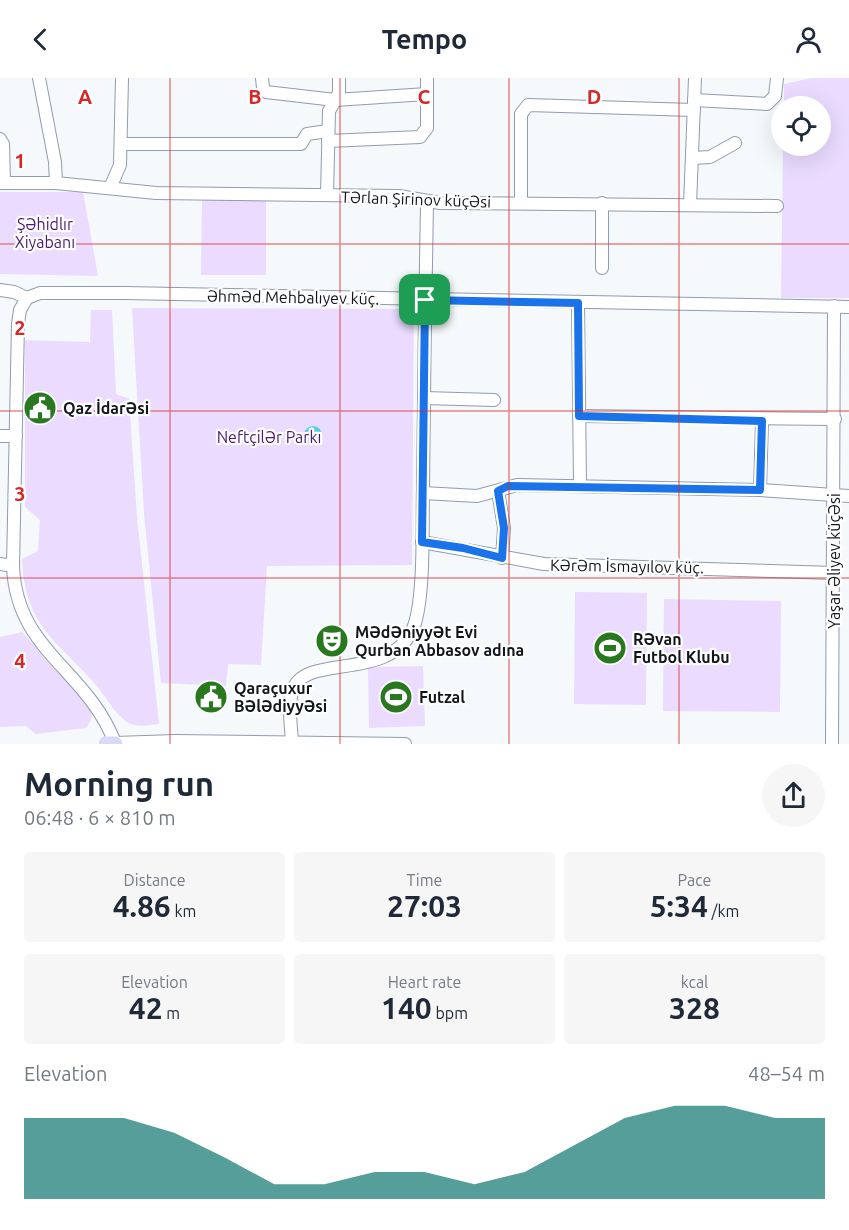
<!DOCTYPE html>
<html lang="en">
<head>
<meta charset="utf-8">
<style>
  body { margin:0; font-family:Ubuntu,sans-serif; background:#f6f6f7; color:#1f2937; height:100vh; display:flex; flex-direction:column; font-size:22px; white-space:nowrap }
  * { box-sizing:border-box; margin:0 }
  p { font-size:20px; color:#747a83 }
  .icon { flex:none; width:33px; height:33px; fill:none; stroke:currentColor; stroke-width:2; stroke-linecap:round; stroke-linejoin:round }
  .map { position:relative; height:666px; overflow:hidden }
  .sheet { display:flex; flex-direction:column; background:#fff; flex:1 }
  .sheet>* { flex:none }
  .buttons { position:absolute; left:771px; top:18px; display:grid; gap:12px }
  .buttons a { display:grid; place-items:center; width:60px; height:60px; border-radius:50%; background:#fff; box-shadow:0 6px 24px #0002; font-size:30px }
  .pin { position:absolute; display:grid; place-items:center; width:51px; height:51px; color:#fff; margin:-26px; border-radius:12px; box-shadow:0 3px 9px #0006 }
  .round { display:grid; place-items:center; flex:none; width:63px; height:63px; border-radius:32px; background:#f6f6f7 }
  .headline { display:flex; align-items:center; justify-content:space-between; height:102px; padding:0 24px }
  h1 { font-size:33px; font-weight:700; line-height:45px }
  .stats { display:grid; grid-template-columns:repeat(3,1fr); gap:9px; height:102px; padding:6px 24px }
  .stats div { display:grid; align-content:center; border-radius:6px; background:#f6f6f7; text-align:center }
  .stats b { font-size:30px; font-weight:700 }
  .stats small { font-size:16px; font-weight:400 }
  .stats p { font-size:16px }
  .chart { height:168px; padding:12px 24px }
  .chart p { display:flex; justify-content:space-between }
  .chart svg { width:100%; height:108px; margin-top:6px; fill:#0f766e; opacity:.7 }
  header { display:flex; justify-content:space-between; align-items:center; height:78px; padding:0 24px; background:#fff; font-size:27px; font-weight:700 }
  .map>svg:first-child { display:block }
</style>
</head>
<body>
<header><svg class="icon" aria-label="back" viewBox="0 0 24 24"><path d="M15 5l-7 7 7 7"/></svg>Tempo<svg class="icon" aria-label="person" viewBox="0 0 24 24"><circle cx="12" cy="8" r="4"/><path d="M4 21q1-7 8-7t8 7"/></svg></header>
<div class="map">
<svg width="849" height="666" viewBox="0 0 849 666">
  <rect width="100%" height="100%" fill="#f6f9fc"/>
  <!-- green -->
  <g fill="#eadbff">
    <path d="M 811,0 L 849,0 L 849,220 L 781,220 L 783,68 L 820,68 L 820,28 L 784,28 L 784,6 Z"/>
    <path d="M 0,114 L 83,114 L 98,198 L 0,196 Z"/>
    <path d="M 202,120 L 266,122 L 266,197 L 201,197 Z"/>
    <path d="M 132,230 L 414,231 L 412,487 L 267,488 L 261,587 L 228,586 L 226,608 L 161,605 L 144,435 Z"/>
    <path d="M 91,232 L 112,232 L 116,316 L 129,321 L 137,439 L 159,646 C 149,647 136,650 127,644 C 115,636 106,619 97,608 C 57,562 25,549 22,481 L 38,473 L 40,442 L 25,429 L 25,262 L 90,264 Z"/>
    <path d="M 575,514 L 647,515 L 646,627 L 574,626 Z"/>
    <path d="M 664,521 L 781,523 L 780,634 L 663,633 Z"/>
    <path d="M 22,554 C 40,575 84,610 91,633 C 93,639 90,645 86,650 L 36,656 L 26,648 L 0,649 L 0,559 Z"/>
    <path d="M 423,588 L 425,648 L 369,650 L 368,589 Z"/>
  </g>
  <!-- water -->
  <circle fill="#51cde3" cx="313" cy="357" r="9"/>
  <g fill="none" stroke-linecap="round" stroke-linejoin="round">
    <!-- minor casing -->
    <g stroke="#909bac" stroke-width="14">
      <g id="minor">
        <path d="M 262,0 L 263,10 L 266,14 L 335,22 L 427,16"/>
        <path d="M 694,22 L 767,26 L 775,18 L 777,0"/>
        <path d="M 0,61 L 3,66 L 4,105 L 0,105"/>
        <path d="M 328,63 L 420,59 L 427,50 L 427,0"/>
        <path d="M 122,66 L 301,66 L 307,56 L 328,53"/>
        <path d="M 692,80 L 710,79 L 735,65"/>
        <path d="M 4,105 L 56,105 L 55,84 L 39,0"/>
        <path d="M 56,105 L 156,115 L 399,118 L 440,125 L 777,128"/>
        <path d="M 110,110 L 120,87 L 122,0"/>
        <path d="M 327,117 L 329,33 L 339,15 L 339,0"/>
        <path d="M 521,124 L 521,36 L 528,27 L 694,32"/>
        <path d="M 690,127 L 695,0"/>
        <path d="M 602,190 L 602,125"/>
        <path d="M 0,212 L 14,214 L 27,220"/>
        <path d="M 27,220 L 40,215 L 124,215 L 849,229"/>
        <path d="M 27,220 L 20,232 L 18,246 L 13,488 C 16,573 87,591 115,665 L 175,663 L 405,666"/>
        <path d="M 578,225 L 580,407"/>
        <path d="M 424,320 L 494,322"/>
        <path d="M 579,338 L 835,341"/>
        <path d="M 0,358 L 16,358"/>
        <path d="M 760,412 L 762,343"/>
        <path d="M 498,413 L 504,450 L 502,480"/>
        <path d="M 423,415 L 477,418 L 517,407 L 760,412 L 849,418"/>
        <path d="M 422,464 L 544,486 L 834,495"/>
        <path d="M 0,486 L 13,488"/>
        <path d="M 292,663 C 291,647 287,624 294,609 C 309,576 393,604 414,548 C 425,517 422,446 423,411 C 424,315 425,220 427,124"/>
        <path d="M 832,666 L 834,228"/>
      </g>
    </g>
    <!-- major casing -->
    <g stroke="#d4d5d6" stroke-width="16">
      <path id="major" d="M 107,666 L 115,666"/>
    </g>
    <!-- minor -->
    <use href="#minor" stroke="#fff" stroke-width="12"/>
    <!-- major -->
    <use href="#major" stroke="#d8daf7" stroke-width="15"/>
  </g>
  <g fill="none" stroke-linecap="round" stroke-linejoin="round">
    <!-- route casing -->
    <g stroke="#fff" stroke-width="12">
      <path id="route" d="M 425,222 L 578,225 L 579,338 L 762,343 L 760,412 L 508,408 L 498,413 L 504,450 L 502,480 L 463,470 L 422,464 Z"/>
    </g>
    <!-- route -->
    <use href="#route" stroke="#1a73e8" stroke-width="8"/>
  </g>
  <!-- grid -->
  <path fill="none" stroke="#d62828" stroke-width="1.5" stroke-opacity="0.55" d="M 170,0 L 170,666M 340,0 L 340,666M 509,0 L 509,666M 679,0 L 679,666M 0,166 L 849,166M 0,333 L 849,333M 0,500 L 849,500"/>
  <!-- icons -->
  <defs>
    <g id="civic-disc" transform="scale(1.725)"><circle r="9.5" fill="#297820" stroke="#fff"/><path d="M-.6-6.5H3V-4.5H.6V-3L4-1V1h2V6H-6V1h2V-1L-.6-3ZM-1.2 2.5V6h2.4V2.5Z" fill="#fff"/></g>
    <g id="theatre-disc" transform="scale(1.725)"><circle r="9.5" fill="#297820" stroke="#fff"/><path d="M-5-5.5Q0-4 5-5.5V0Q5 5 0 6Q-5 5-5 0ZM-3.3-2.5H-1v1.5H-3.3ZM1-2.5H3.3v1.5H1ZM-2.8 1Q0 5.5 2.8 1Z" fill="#fff"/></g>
    <g id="stadium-disc" transform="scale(1.725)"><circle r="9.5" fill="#297820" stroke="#fff"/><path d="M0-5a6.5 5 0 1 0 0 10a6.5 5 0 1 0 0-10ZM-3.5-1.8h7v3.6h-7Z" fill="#fff"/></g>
  </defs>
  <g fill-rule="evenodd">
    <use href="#civic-disc" x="40" y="330"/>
    <use href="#theatre-disc" x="332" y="563"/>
    <use href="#stadium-disc" x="610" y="570"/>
    <use href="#civic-disc" x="211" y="619"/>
    <use href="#stadium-disc" x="396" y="619"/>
  </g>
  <g text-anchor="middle" stroke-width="4.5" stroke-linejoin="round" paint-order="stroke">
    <!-- street labels -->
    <g font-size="16" fill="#12161c" stroke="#fff">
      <text transform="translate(416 121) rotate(2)" y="6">Tərlan Şirinov küçəsi</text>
      <text transform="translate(293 219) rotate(1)" y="6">Əhməd Mehbalıyev küç.</text>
      <text transform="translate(834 483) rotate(-90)" y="6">Yaşar Əliyev küçəsi</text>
      <text transform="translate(627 488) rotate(1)" y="6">Kərəm İsmayılov küç.</text>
    </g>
    <!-- park labels -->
    <g font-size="16" fill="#4b1b72" stroke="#fff">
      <text x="45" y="152">Şəhidlır<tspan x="45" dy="18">Xiyabanı</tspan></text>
      <text x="269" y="365">Neftçilər Parkı</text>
    </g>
    <!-- poi labels -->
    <g font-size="16" font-weight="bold" fill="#12161c" stroke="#fff" text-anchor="start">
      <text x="63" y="336">Qaz İdarəsi</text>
      <text x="355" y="560">Mədəniyyət Evi<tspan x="355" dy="18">Qurban Abbasov adına</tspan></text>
      <text x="633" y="567">Rəvan<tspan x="633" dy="18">Futbol Klubu</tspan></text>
      <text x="234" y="616">Qaraçuxur<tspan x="234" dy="18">Bələdiyyəsi</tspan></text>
      <text x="419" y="625">Futzal</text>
    </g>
  </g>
  <g font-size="20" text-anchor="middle" font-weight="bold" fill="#d62828" stroke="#fff" stroke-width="4.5" stroke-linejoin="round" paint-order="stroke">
    <text x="85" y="26">A</text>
    <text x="255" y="26">B</text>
    <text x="424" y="26">C</text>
    <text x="594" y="26">D</text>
    <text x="20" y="90">1</text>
    <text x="20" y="257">2</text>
    <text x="20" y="423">3</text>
    <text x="20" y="590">4</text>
  </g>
</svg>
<div class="buttons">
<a><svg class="icon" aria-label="locate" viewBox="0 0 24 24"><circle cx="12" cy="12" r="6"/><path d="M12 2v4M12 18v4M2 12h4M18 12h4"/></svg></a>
</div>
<div class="pin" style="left:425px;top:222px;background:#1e9e55"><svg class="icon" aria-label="arrive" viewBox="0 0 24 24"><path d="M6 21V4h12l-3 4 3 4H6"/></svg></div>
</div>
<section class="sheet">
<div class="headline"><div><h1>Morning run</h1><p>06:48 · 6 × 810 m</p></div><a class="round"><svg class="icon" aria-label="share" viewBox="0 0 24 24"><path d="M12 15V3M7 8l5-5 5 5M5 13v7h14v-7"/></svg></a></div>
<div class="stats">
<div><p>Distance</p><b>4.86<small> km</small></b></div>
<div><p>Time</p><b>27:03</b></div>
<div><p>Pace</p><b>5:34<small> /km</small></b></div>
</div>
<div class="stats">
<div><p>Elevation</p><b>42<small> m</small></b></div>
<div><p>Heart rate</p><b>140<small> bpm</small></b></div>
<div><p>kcal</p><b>328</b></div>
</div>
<div class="chart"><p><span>Elevation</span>48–54 m</p>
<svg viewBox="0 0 160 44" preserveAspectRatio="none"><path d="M0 44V11L10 11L20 11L30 17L40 27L50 38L60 38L70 33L80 33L90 38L100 33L110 22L120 11L130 6L140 6L150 11L160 11V44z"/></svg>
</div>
</section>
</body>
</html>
